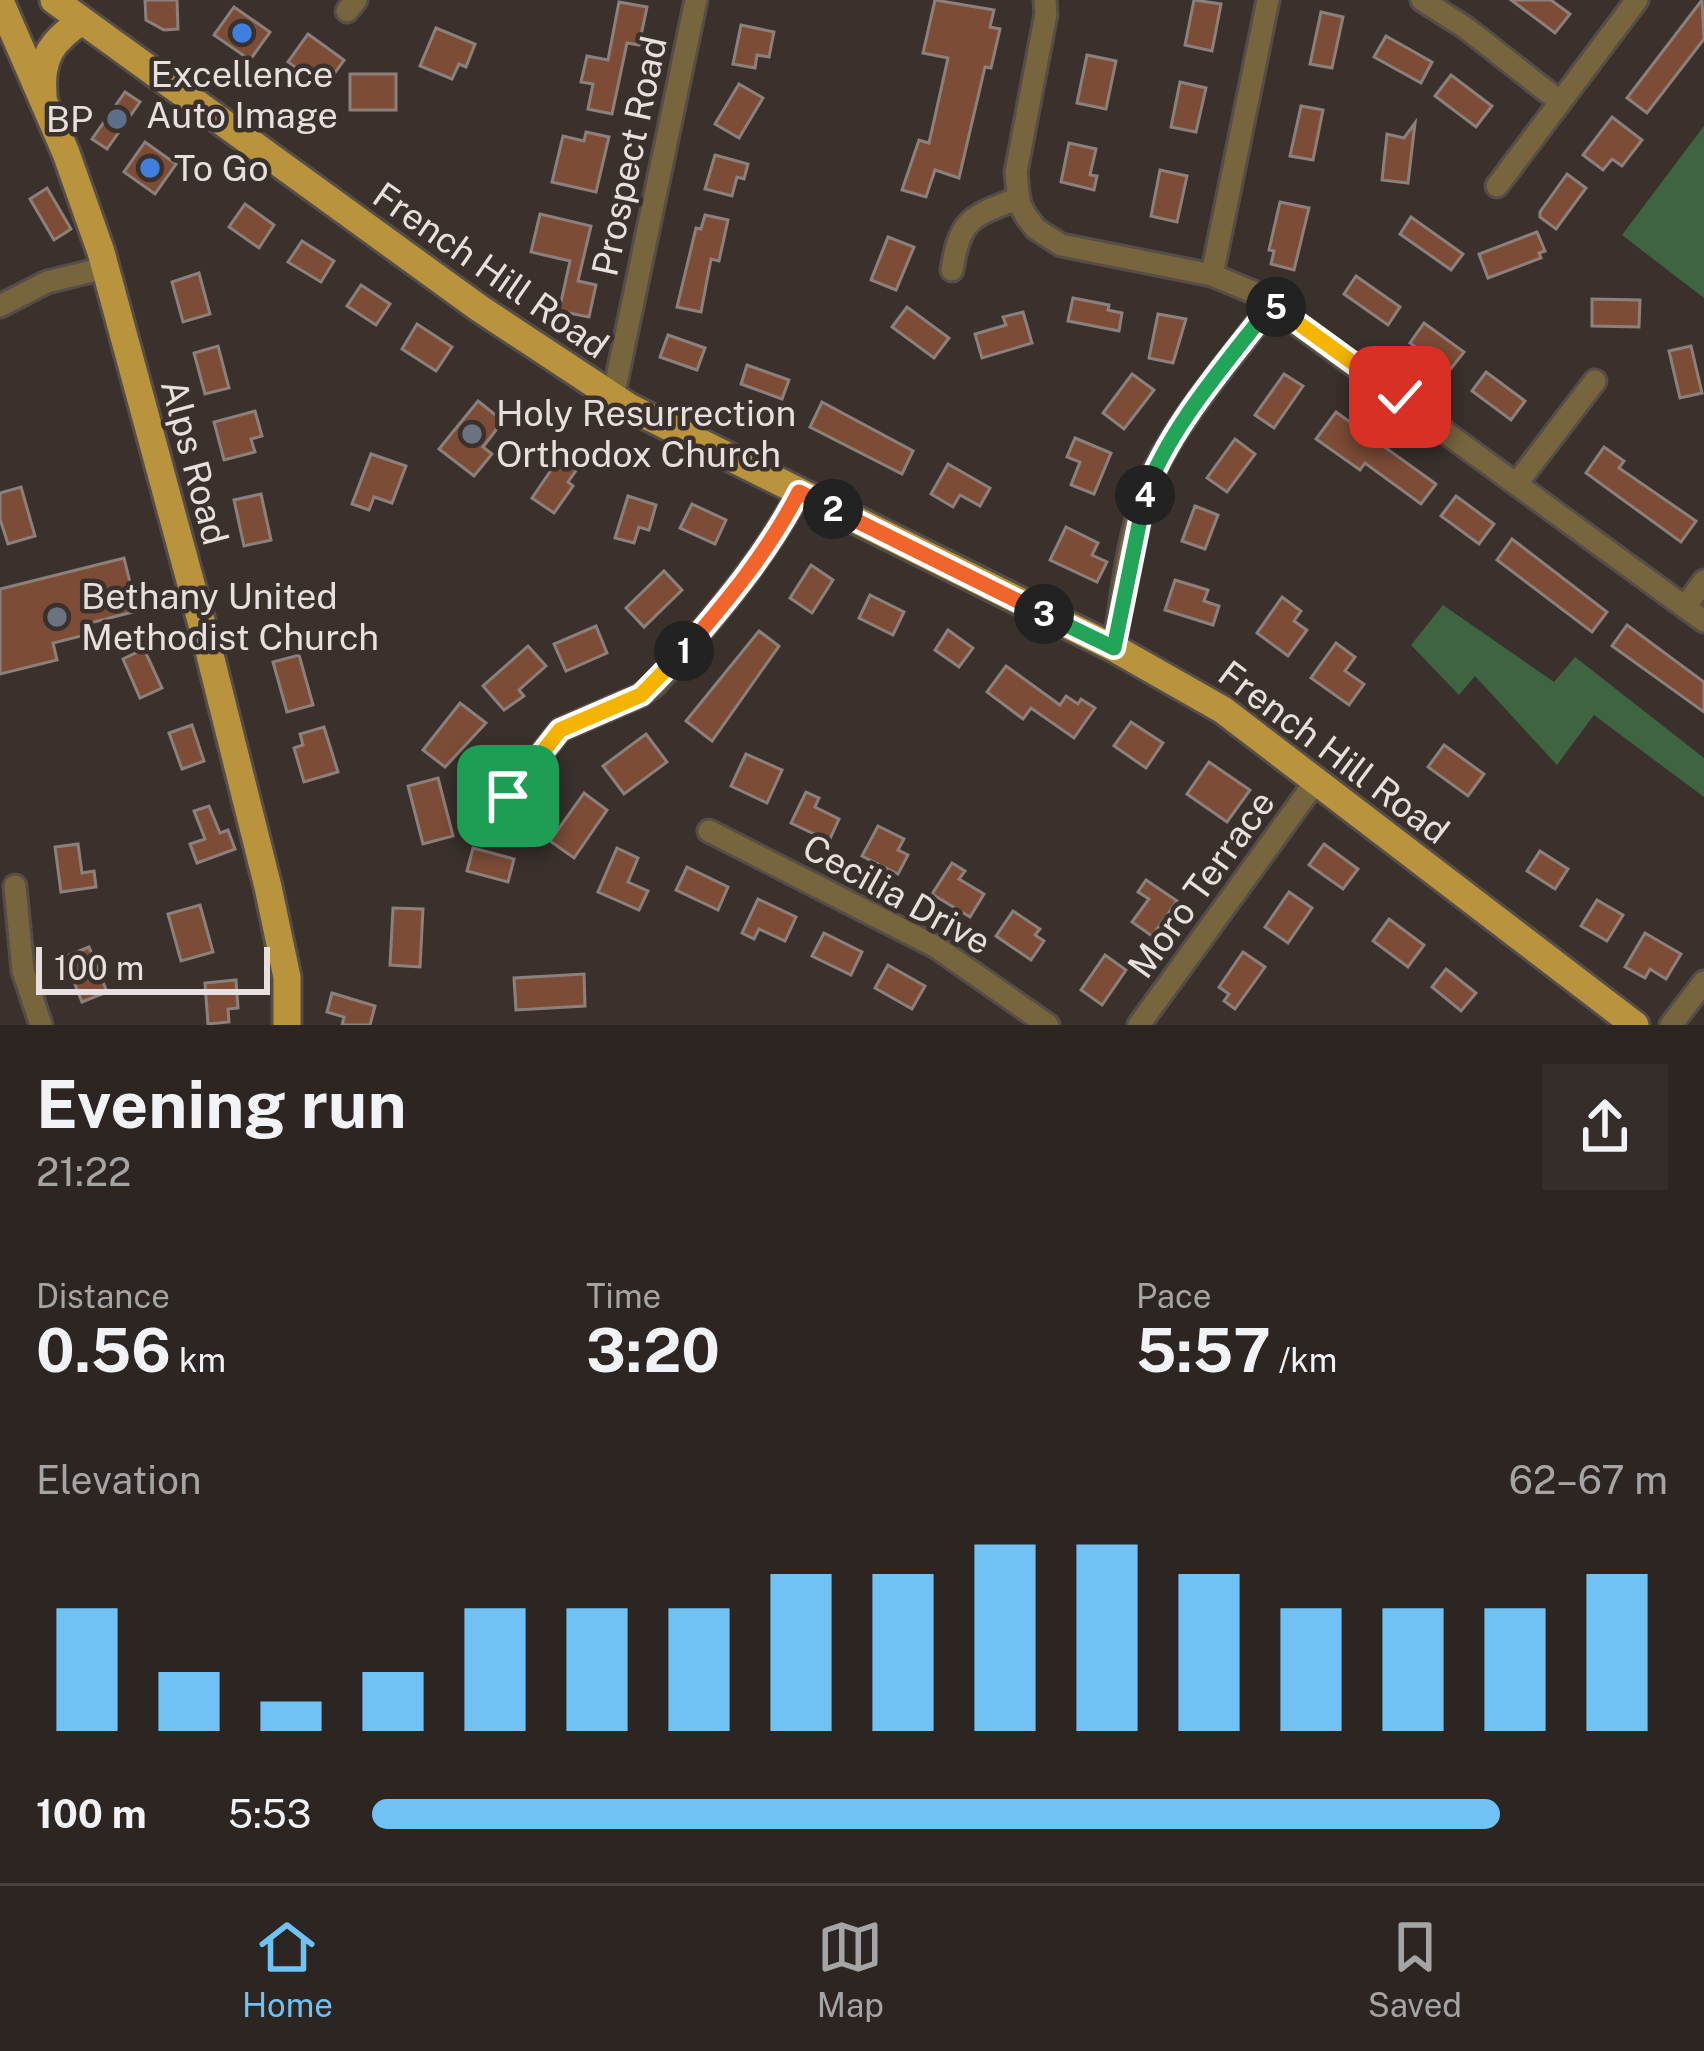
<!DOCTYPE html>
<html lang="en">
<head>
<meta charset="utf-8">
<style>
  body { margin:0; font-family:"Public Sans",sans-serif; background:#342d2a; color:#f1f3f6; height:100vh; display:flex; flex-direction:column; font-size:45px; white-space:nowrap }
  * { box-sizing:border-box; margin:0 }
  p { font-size:39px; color:#a6a5a5 }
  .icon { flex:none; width:66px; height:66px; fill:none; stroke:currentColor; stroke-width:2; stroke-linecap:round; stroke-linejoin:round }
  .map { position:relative; height:1025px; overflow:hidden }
  .panel { display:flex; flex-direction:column; background:#2c2522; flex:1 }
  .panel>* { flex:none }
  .scale { position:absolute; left:36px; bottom:30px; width:234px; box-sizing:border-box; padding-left:12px; border:6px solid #e7e0de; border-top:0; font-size:33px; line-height:42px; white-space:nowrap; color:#e7e0de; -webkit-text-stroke:9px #3a312d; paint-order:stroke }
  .pin { position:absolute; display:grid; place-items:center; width:102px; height:102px; color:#fff; margin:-51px; border-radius:24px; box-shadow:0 6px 18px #0006 }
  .km { position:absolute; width:60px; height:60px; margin:-30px; border-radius:50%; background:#222; color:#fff; font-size:33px; line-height:60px; text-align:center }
  .round { display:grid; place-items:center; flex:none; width:126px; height:126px; border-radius:0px; background:#342d2a }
  .headline { display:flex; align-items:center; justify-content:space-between; height:204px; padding:0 36px }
  h1 { font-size:66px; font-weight:700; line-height:90px }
  .stats { display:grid; grid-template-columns:repeat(3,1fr); gap:18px; height:204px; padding:12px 36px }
  .stats div { display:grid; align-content:center }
  .stats b { font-size:60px; font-weight:700 }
  .stats small { font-size:33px; font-weight:400 }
  .stats p { font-size:33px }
  .chart { height:336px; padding:24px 36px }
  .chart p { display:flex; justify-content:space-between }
  .chart svg { width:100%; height:216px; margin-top:12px; stroke:#70c2f4; stroke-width:6 }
  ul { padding:0 36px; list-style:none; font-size:39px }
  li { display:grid; grid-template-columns:192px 144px 1fr; align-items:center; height:90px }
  li i { height:30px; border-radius:15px; background:#70c2f4 }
  .tab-bar { display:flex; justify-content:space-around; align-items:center; height:168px; border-top:3px solid #484240; background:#2c2522; font-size:33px; color:#a6a5a5 }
  .tab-bar a { display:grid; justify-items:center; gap:6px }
  .tab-bar .active { color:#70c2f4 }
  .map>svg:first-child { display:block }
</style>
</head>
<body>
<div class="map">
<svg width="1704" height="1025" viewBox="0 0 1704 1025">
  <rect width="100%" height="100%" fill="#3a312d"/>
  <!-- green -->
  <g fill="#3f6442">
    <path d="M 1704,126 L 1704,298 L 1622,235 Z"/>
    <path d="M 1443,605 L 1554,682 L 1575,657 L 1704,758 L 1704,797 L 1594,715 L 1557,765 L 1475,676 L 1459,695 L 1411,645 Z"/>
  </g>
  <!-- building -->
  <g fill="#7d4c37" stroke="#8c807c" stroke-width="3">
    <path d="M 145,0 L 177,0 L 178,29 L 164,30 L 146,20 Z"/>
    <path d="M 935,0 L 994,10 L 990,27 L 1000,29 L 991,68 L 985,67 L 959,178 L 935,170 L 926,197 L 902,190 L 919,140 L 929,143 L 948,58 L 923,53 Z"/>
    <path d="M 1194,0 L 1221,4 L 1212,51 L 1185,45 Z"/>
    <path d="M 1511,0 L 1551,0 L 1570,14 L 1555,33 Z"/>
    <path d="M 1702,0 L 1704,39 L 1647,113 L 1627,98 Z"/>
    <path d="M 619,2 L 647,7 L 639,45 L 627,43 L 612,114 L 588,109 L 593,84 L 581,82 L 587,56 L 608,60 Z"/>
    <path d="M 234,7 L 270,32 L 250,60 L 214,35 Z"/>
    <path d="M 1321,12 L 1343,17 L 1332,68 L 1310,64 Z"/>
    <path d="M 741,25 L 774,32 L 769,57 L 757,55 L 755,68 L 733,64 Z"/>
    <path d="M 436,28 L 475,44 L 466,67 L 459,64 L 452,79 L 420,66 Z"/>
    <path d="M 308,34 L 344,60 L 324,88 L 288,62 Z"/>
    <path d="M 1386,36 L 1432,62 L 1421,83 L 1374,57 Z"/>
    <path d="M 1087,55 L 1116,61 L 1106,109 L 1077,103 Z"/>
    <rect x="350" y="74" width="46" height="36"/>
    <path d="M 1451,75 L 1492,106 L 1476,127 L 1435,96 Z"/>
    <path d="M 1180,82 L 1206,88 L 1196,132 L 1171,127 Z"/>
    <path d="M 739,84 L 763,98 L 739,138 L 715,124 Z"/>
    <path d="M 125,92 L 140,102 L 107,149 L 92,139 Z"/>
    <path d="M 1301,106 L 1323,110 L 1313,160 L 1290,156 Z"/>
    <path d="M 1612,117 L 1642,140 L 1622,166 L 1612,159 L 1603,170 L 1583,155 Z"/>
    <path d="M 1415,123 L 1408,183 L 1382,180 L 1387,134 L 1404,138 Z"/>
    <path d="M 586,132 L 609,137 L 596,192 L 552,182 L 563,136 L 584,141 Z"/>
    <path d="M 145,142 L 176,164 L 155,194 L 124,172 Z"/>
    <path d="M 1069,143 L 1096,149 L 1090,175 L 1097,176 L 1094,190 L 1061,182 Z"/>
    <path d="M 715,155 L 748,164 L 744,179 L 737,177 L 732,196 L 705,189 Z"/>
    <path d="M 1160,170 L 1187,176 L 1177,222 L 1151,216 Z"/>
    <path d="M 1567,174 L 1586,188 L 1556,229 L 1540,217 L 1540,212 Z"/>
    <path d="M 47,188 L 71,229 L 54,240 L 30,199 Z"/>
    <path d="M 1280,202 L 1309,208 L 1294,270 L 1271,264 L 1274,251 L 1269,250 Z"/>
    <path d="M 245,204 L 274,225 L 259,248 L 229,227 Z"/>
    <path d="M 540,214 L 591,226 L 578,281 L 596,285 L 589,317 L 559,311 L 570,261 L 531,252 Z"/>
    <path d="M 705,215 L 728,220 L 719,261 L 711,259 L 701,312 L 677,307 L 696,228 L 701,229 Z"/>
    <path d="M 1411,217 L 1463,254 L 1451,270 L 1400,234 Z"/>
    <path d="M 1537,232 L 1545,251 L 1539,253 L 1541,258 L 1488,278 L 1479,254 Z"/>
    <path d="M 888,237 L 914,247 L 896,290 L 871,280 Z"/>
    <path d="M 302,241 L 334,261 L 321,282 L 288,262 Z"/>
    <path d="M 199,273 L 210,314 L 183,322 L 172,282 Z"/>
    <path d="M 1356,276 L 1400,307 L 1388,325 L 1344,294 Z"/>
    <path d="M 361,285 L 390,304 L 376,325 L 347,306 Z"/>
    <path d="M 1073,298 L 1109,305 L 1108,310 L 1122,313 L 1119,331 L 1068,321 Z"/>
    <path d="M 1592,299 L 1640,300 L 1639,327 L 1592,326 Z"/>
    <path d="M 907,307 L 949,338 L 934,358 L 892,327 Z"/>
    <path d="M 1023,312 L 1032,343 L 982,358 L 975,334 L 1006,325 L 1003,317 Z"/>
    <path d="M 1158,314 L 1186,319 L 1173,363 L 1149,358 Z"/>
    <path d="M 1424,323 L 1464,352 L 1449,371 L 1410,343 Z"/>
    <path d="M 417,324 L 452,347 L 436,371 L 402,349 Z"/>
    <path d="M 668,335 L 705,348 L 697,370 L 660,357 Z"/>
    <path d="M 218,346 L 229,388 L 205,394 L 194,353 Z"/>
    <path d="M 1691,346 L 1702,393 L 1680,398 L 1669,351 Z"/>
    <path d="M 747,365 L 789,380 L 782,399 L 741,384 Z"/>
    <path d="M 1486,372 L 1525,401 L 1511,420 L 1472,391 Z"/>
    <path d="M 1132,374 L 1154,390 L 1124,429 L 1103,413 Z"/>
    <path d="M 1284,374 L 1303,386 L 1274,428 L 1255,415 Z"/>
    <path d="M 478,401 L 503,421 L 483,447 L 492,454 L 474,476 L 439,449 Z"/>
    <path d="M 822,402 L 913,451 L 902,474 L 810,427 Z"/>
    <path d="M 255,411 L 262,436 L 251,439 L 255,452 L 224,460 L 214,422 Z"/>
    <path d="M 1336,412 L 1436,484 L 1421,504 L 1365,463 L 1360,470 L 1316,439 Z"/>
    <path d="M 1075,438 L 1111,453 L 1094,494 L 1071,485 L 1080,462 L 1067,457 Z"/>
    <path d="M 1235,439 L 1255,454 L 1227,492 L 1207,478 Z"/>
    <path d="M 1604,447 L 1624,461 L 1619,468 L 1696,521 L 1681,542 L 1586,473 Z"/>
    <path d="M 371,454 L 406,466 L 392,503 L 374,497 L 369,510 L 352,504 Z"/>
    <path d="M 560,457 L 577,469 L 568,482 L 573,486 L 554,513 L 532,498 Z"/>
    <path d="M 948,464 L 990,488 L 980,506 L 960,495 L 953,507 L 931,494 Z"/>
    <path d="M 21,487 L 35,536 L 8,544 L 0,519 L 0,493 Z"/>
    <path d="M 261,494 L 271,540 L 244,546 L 234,500 Z"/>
    <path d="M 628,496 L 656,505 L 649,530 L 639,527 L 634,543 L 615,538 Z"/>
    <path d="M 1456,496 L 1494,524 L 1479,544 L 1441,516 Z"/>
    <path d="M 692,504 L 726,520 L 715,544 L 680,528 Z"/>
    <path d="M 1195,506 L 1218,515 L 1205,549 L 1182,541 Z"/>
    <path d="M 1066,527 L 1098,543 L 1092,555 L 1107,562 L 1097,582 L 1050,560 Z"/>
    <path d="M 1512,539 L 1607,612 L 1592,632 L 1497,560 Z"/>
    <path d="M 124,558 L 137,611 L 90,623 L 93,633 L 53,643 L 57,660 L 0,674 L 0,589 Z"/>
    <path d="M 811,565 L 833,580 L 812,613 L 790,598 Z"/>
    <path d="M 664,571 L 682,590 L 644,627 L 626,608 Z"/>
    <path d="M 1175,580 L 1208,590 L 1204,601 L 1219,606 L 1213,625 L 1165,610 Z"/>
    <path d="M 870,595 L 904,612 L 893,635 L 859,618 Z"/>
    <path d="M 1282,597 L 1301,611 L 1294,621 L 1307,630 L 1288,656 L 1257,633 Z"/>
    <path d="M 1627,625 L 1704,682 L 1704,712 L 1612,646 Z"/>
    <path d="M 596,626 L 607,653 L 566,671 L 554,644 Z"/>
    <path d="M 948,630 L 973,648 L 959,667 L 935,650 Z"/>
    <path d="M 759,631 L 779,646 L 712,741 L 686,721 Z"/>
    <path d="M 1336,643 L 1355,657 L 1345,671 L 1364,684 L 1349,705 L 1311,678 Z"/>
    <path d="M 528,646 L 546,666 L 519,690 L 524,696 L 504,710 L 483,686 Z"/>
    <path d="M 144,649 L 162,688 L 140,698 L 123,659 Z"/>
    <path d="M 299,655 L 313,705 L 287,712 L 273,662 Z"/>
    <path d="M 1006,666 L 1060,705 L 1066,696 L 1078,704 L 1081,699 L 1095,708 L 1074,738 L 1031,708 L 1023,719 L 987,692 Z"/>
    <path d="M 460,703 L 486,723 L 445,767 L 423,750 Z"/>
    <path d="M 1131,722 L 1163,743 L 1146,768 L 1114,746 Z"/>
    <path d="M 192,725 L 204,761 L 182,769 L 169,733 Z"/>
    <path d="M 324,727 L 338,772 L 304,782 L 294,748 L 303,745 L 300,734 Z"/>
    <path d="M 646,734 L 667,762 L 624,794 L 603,766 Z"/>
    <path d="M 1444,745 L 1484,774 L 1468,796 L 1428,767 Z"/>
    <path d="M 746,754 L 782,770 L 767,803 L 731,786 Z"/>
    <path d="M 1209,762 L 1250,790 L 1227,822 L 1187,794 Z"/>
    <path d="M 438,778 L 453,836 L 423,844 L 408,786 Z"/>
    <path d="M 806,792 L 819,798 L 815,807 L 839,819 L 829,841 L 791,823 Z"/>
    <path d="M 584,793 L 607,810 L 574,858 L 550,841 Z"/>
    <path d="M 209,806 L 220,833 L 228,830 L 235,849 L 197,863 L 190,844 L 205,839 L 194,811 Z"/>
    <path d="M 878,826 L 904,839 L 898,850 L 908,855 L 898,874 L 862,856 Z"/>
    <path d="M 78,844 L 82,873 L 94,871 L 96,887 L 61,892 L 55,847 Z"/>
    <path d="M 1324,844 L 1358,869 L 1343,889 L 1309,865 Z"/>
    <path d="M 473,848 L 514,859 L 508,882 L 467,871 Z"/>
    <path d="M 617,848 L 638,858 L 628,882 L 648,891 L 639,910 L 598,892 Z"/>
    <path d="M 1540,851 L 1568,869 L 1555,889 L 1527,871 Z"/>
    <path d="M 952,863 L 965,871 L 959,879 L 984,894 L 970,917 L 932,894 Z"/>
    <path d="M 687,867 L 728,887 L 718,910 L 676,890 Z"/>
    <path d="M 1146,880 L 1177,901 L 1152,936 L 1132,922 L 1149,899 L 1138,892 Z"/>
    <path d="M 1289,892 L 1312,908 L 1288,943 L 1265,927 Z"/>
    <path d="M 758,899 L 796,917 L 785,941 L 759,929 L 754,939 L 742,933 Z"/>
    <path d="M 1597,900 L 1623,915 L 1607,941 L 1581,926 Z"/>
    <path d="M 200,905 L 213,952 L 181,961 L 168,914 Z"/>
    <path d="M 393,908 L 423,909 L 420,967 L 390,965 Z"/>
    <path d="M 1013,911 L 1040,929 L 1035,935 L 1044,941 L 1031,960 L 996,936 Z"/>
    <path d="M 1389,919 L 1424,945 L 1408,967 L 1373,941 Z"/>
    <path d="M 824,933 L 862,952 L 851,975 L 812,956 Z"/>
    <path d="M 1645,933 L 1681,954 L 1666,979 L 1650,969 L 1645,978 L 1625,967 Z"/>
    <path d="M 89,947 L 107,992 L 82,1002 L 64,957 Z"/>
    <path d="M 1243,952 L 1265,967 L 1235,1009 L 1224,1001 L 1229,994 L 1219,987 Z"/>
    <path d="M 1105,955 L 1126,970 L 1102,1005 L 1081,990 Z"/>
    <path d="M 888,965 L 925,986 L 912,1009 L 875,988 Z"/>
    <path d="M 1446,969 L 1476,993 L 1461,1011 L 1432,987 Z"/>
    <path d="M 584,974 L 585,1006 L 516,1010 L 514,978 Z"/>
    <path d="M 236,980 L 238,1008 L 228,1009 L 229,1022 L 208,1024 L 205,983 Z"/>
    <path d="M 332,993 L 375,1006 L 370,1025 L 342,1025 L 344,1017 L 327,1012 Z"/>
  </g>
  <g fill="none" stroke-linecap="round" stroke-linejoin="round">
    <!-- minor casing -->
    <g stroke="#564d49" stroke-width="27">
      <g id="minor">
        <path d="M 1045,0 L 1046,14 L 1016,172 L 1019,203 L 1026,216 L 1036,229 L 1061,245 L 1212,275 L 1253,292 L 1704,621"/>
        <path d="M 1422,0 L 1466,28 L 1559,101"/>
        <path d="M 347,11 L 356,0"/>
        <path d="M 1497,186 L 1637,0"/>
        <path d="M 952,270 C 960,218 972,216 1019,198"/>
        <path d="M 1212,275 L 1268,0"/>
        <path d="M 0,306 L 47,282 L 105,268"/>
        <path d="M 613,397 L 696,0"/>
        <path d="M 1517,483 L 1595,381"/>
        <path d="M 1685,607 L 1704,581"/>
        <path d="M 1114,648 C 1123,594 1128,533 1149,482 C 1177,418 1231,360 1272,304"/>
        <path d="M 508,796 L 560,730 L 641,695 L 655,685 C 708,623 761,565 799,492"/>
        <path d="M 709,831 L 936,947 L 1048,1025"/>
        <path d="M 15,886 L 23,971 L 41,1025"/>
        <path d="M 1139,1025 L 1316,781"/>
        <path d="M 1671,1025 L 1704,982"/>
      </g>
    </g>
    <!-- major casing -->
    <g stroke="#564d49" stroke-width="33">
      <g id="major">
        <path d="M 54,0 L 479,308 L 629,407 L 1114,648 L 1223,710 L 1635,1025"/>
        <path d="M 0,1 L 66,153 L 101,252 L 207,643 L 268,887 L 287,977 L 287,1025"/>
        <path d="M 43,95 C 40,58 51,41 82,21"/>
      </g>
    </g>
    <!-- minor -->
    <use href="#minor" stroke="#77653e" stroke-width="21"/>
    <!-- major -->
    <use href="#major" stroke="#ba943c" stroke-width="27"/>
  </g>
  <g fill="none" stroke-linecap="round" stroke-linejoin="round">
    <!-- split-1 casing -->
    <g stroke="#fff" stroke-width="24">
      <path id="split-1" d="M 508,796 L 560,730 L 641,695 L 684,651"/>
    </g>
    <!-- split-2 casing -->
    <g stroke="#fff" stroke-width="24">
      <path id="split-2" d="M 684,651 C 728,600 768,552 799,492 L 833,509"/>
    </g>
    <!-- split-3 casing -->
    <g stroke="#fff" stroke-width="24">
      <path id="split-3" d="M 833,509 L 1044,614"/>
    </g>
    <!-- split-4 casing -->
    <g stroke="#fff" stroke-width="24">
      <path id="split-4" d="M 1044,614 L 1114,648 L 1145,495"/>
    </g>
    <!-- split-5 casing -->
    <g stroke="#fff" stroke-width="24">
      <path id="split-5" d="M 1145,495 C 1168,428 1229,360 1272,304 L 1276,307"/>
    </g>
    <!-- split-6 casing -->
    <g stroke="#fff" stroke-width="24">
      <path id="split-6" d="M 1276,307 L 1400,397"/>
    </g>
    <!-- split-1 -->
    <use href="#split-1" stroke="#f5b400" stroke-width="15"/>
    <!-- split-2 -->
    <use href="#split-2" stroke="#f0652b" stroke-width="15"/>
    <!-- split-3 -->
    <use href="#split-3" stroke="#f0652b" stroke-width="15"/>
    <!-- split-4 -->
    <use href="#split-4" stroke="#22a559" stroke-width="15"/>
    <!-- split-5 -->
    <use href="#split-5" stroke="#22a559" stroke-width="15"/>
    <!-- split-6 -->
    <use href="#split-6" stroke="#f5b400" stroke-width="15"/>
  </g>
  <!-- markers -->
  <g fill="#3f7fe0" stroke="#3a312d" stroke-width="4.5">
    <circle cx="242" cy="33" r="12"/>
    <circle cx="150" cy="168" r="12"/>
  </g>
  <circle fill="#5c6f8a" stroke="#3a312d" stroke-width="4.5" cx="117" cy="119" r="12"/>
  <g fill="#6b7280" stroke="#3a312d" stroke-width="4.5">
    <circle cx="472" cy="434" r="12"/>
    <circle cx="57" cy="617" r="12"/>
  </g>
  <g text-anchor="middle" stroke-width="9" stroke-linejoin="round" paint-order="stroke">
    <!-- poi labels -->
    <g font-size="36" fill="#e7e0de" stroke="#3a312d" text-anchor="start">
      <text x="242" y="87" text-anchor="middle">Excellence<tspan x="242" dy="41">Auto Image</tspan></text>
      <text x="93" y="132" text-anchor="end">BP</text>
      <text x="174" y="181">To Go</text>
      <text x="496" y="426">Holy Resurrection<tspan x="496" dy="41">Orthodox Church</tspan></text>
      <text x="81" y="609">Bethany United<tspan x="81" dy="41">Methodist Church</tspan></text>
    </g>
    <!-- street labels -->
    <g font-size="36" fill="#e7e0de" stroke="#3a312d">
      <text transform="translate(629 156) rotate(-78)" y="13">Prospect Road</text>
      <text transform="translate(491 270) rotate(35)" y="13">French Hill Road</text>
      <text transform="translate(195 462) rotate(75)" y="13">Alps Road</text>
      <text transform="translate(1334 752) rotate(37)" y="13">French Hill Road</text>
      <text transform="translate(1201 884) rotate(-54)" y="13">Moro Terrace</text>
      <text transform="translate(897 894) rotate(29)" y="13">Cecilia Drive</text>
    </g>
  </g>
</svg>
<div class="scale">100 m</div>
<div class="pin" style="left:508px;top:796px;background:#1e9e55"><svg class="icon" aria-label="arrive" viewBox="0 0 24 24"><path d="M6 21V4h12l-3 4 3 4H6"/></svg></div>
<div class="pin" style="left:1400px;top:397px;background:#d93025"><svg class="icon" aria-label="check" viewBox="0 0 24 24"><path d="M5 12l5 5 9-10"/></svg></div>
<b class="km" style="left:684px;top:651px">1</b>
<b class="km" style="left:833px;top:509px">2</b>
<b class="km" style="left:1044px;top:614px">3</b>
<b class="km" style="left:1145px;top:495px">4</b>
<b class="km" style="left:1276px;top:307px">5</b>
</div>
<section class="panel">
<div class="headline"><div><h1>Evening run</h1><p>21:22</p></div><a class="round"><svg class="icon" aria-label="share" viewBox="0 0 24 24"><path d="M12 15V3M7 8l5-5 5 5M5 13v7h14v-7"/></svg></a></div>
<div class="stats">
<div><p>Distance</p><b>0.56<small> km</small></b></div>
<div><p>Time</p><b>3:20</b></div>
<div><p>Pace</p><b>5:57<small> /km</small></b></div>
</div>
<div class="chart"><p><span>Elevation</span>62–67 m</p>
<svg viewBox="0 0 160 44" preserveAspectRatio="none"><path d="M5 44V19M15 44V32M25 44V38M35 44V32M45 44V19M55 44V19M65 44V19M75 44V12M85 44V12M95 44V6M105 44V6M115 44V12M125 44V19M135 44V19M145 44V19M155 44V12"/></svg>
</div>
<ul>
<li><b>100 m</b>5:53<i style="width:87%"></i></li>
</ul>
</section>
<nav class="tab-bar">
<a class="active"><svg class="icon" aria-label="home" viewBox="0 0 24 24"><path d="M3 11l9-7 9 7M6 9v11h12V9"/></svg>Home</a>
<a><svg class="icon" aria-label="map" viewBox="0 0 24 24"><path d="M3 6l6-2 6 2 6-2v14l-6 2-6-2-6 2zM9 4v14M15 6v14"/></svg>Map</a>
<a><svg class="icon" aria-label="saved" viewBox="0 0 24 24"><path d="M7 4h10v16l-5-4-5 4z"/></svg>Saved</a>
</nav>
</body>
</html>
